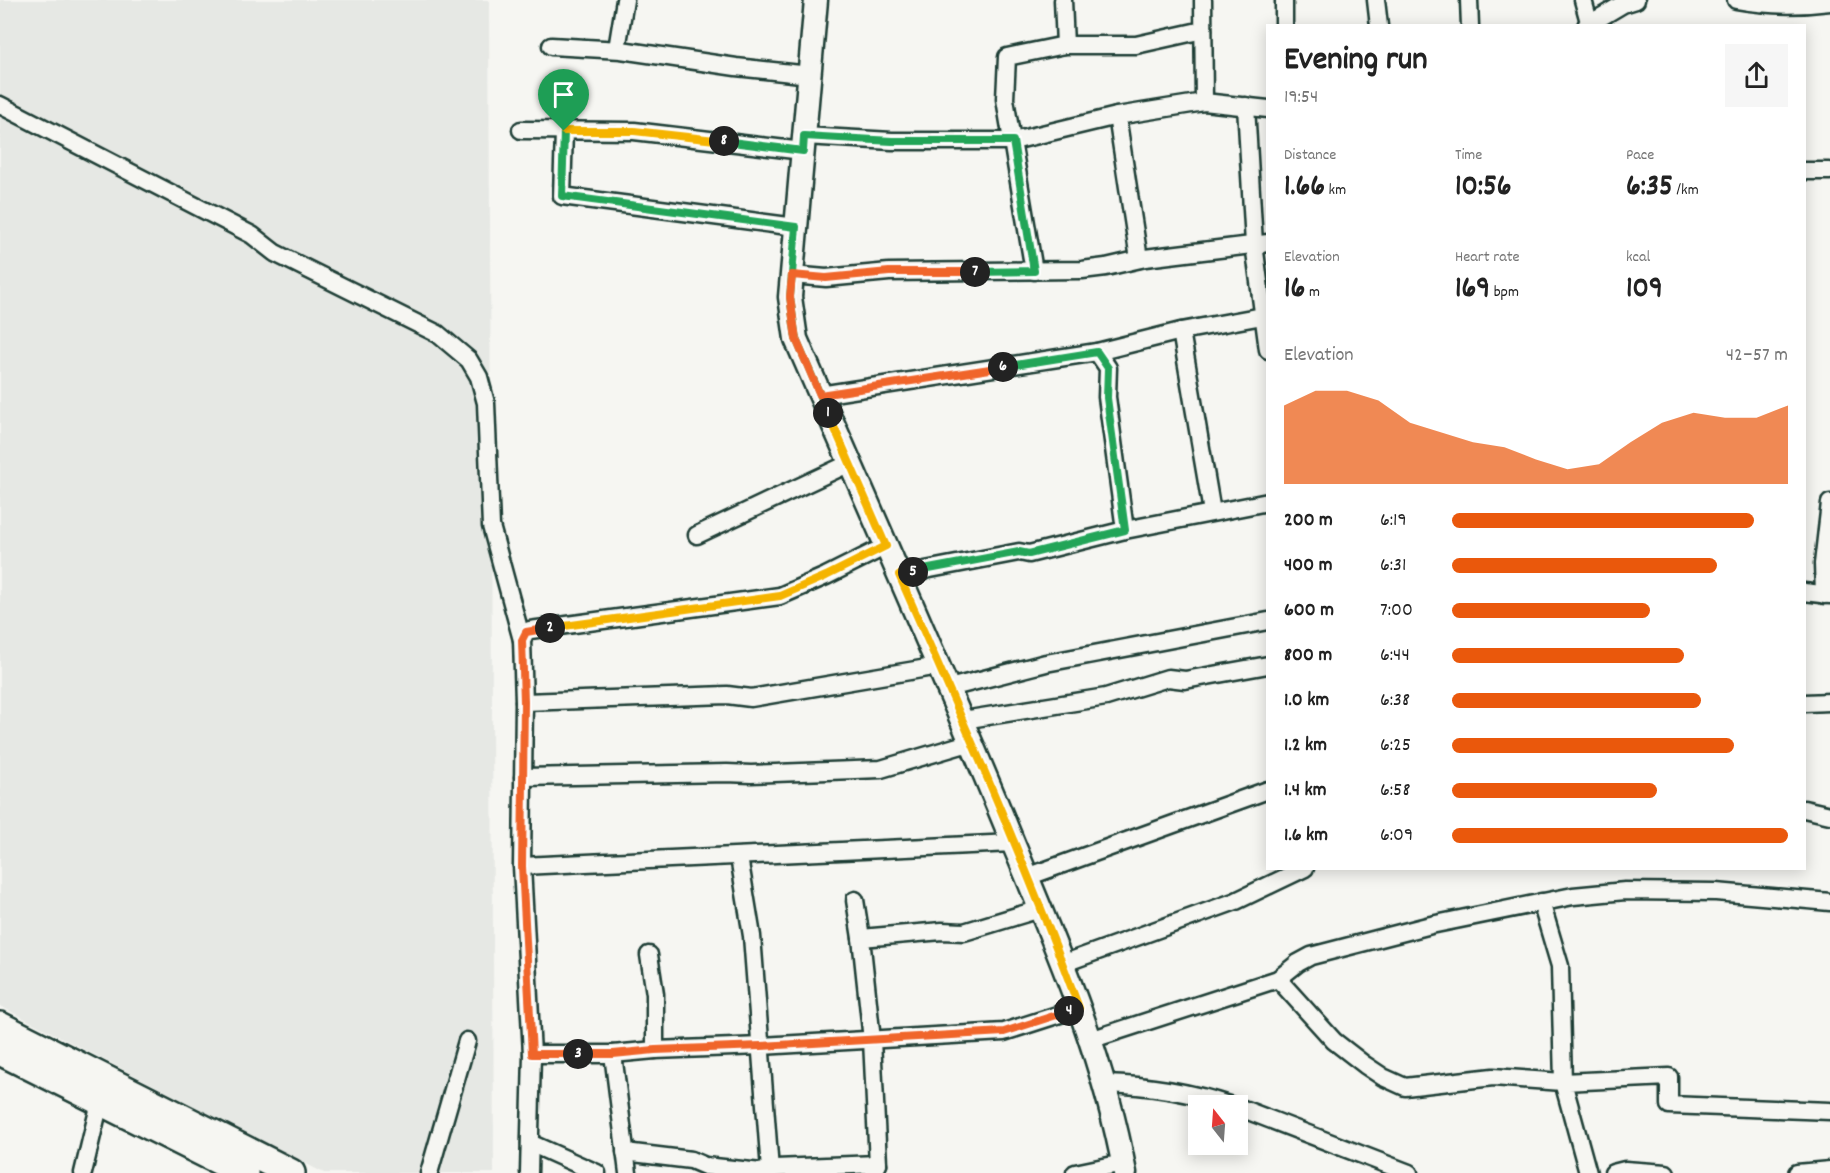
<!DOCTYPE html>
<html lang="en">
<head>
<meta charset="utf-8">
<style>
  body { margin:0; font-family:Dekko,sans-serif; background:#f6f6f6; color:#222; height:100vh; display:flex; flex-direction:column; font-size:22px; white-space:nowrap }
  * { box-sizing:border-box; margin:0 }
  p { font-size:20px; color:#767676 }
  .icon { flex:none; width:33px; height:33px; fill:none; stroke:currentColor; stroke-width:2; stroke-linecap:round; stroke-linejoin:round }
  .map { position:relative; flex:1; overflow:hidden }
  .panel { position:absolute; left:1266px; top:24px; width:540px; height:846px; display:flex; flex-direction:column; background:#fff; border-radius:0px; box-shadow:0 3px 15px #0003 }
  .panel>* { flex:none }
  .needle { width:39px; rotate:343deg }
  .fabs { position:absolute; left:1188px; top:1095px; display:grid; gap:12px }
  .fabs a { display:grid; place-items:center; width:60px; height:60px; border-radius:0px; background:#fff; box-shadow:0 3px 15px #0003; font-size:30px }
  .pin { position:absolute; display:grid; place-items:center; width:51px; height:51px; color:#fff; margin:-62px -26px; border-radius:50% 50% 50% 0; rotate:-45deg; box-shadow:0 0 6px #0007 }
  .pin .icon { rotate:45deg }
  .km { position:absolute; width:30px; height:30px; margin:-15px; border-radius:50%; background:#222; color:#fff; font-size:16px; line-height:30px; text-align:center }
  .round { display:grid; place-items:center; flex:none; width:63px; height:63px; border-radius:0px; background:#f6f6f6 }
  .summary { display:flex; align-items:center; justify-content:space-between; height:102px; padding:0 18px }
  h1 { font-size:33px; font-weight:800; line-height:45px }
  .metrics { display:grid; grid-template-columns:repeat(3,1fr); gap:9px; height:102px; padding:6px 18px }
  .metrics div { display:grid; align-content:center }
  .metrics b { font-size:30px; font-weight:800 }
  .metrics small { font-size:16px; font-weight:400 }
  .metrics p { font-size:16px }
  .chart { height:168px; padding:12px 18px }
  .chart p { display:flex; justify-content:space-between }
  .chart svg { width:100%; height:108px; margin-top:6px; fill:#ea580c; opacity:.7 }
  ul { padding:0 18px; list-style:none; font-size:20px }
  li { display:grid; grid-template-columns:96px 72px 1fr; align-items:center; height:45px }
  li i { height:15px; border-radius:8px; background:#ea580c }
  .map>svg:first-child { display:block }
</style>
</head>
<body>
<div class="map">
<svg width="1830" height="1173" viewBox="0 0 1830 1173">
  <rect width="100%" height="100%" fill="#f6f6f2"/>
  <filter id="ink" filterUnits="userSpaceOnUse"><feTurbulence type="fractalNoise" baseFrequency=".0167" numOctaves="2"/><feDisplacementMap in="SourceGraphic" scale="12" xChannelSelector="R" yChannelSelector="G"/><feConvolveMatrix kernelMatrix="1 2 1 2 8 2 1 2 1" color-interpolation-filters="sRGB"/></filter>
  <g filter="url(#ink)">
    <!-- built -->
    <path fill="#e6e8e4" d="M 0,0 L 489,0 L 494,1173 L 324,1173 L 0,1006 Z"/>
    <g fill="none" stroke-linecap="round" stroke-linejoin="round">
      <!-- minor casing -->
      <g stroke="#1f3d34" stroke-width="21">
        <g id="minor">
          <path d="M 1063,0 L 1065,45"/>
          <path d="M 1203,0 L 1204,102"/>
          <path d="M 1376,0 L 1379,26"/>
          <path d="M 1469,0 L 1470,26"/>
          <path d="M 1583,0 L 1589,22"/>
          <path d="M 1736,0 C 1768,6 1798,6 1830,2"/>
          <path d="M 1284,26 L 1284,0"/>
          <path d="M 1586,26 L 1623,4 L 1636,0"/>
          <path d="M 551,46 L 621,50 L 736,67 L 810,75"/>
          <path d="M 617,49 L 625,0"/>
          <path d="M 0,105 L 252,235 L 275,253 L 438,334 L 469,360 L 479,377 L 486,403 L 491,526 L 522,640 L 524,702 L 522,866 L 532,1054 L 529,1173"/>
          <path d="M 1246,106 L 1254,244 L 1268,350"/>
          <path d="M 1117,116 L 1139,259"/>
          <path d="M 521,130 L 634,131 L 803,151"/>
          <path d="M 564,131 L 562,196 L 796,227"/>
          <path d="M 804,136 L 892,141 L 1013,141 L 1117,116 L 1204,102 L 1268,109"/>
          <path d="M 1804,171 L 1830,171"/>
          <path d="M 1034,271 L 1005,99 L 1007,57 L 1065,45 L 1136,45 L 1203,30"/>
          <path d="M 792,275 L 826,278 L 889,272 L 1082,270 L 1106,267 L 1145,258 L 1268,243"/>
          <path d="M 1181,331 L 1212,512"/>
          <path d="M 1097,352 L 1108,368 L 1107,397 L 1125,530"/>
          <path d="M 820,395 L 1097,352 L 1181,331 L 1268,315"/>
          <path d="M 697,535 L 850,463"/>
          <path d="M 899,575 L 1019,552 L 1029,554 L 1125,530 L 1268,502"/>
          <path d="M 1804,592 L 1830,595"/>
          <path d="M 1824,595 L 1823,564 L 1830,503"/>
          <path d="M 522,640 L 526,632 L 530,630 L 780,596 L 826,576 L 886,546"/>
          <path d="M 949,688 L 1046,663 L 1268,621"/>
          <path d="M 524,702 L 727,695 L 751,698 L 939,666"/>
          <path d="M 1804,703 L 1830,702"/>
          <path d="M 963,720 L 1106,697 L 1168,678 L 1185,680 L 1268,665"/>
          <path d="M 523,777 L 727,773 L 751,774 L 881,769 L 972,742"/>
          <path d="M 1804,809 L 1830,815"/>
          <path d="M 739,857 L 752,936 L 770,1170"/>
          <path d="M 522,866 L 1013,843"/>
          <path d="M 1027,877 L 1268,790"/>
          <path d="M 855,900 L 861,938"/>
          <path d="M 649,955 L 655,994 L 655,1050"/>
          <path d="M 1062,964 L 1236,901 L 1305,868"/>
          <path d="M 1278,979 L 1334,1041 L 1365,1065 L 1383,1077 L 1405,1087 L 1493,1077 L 1563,1082 L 1560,966 L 1541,902"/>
          <path d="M 1090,1040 L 1278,979 L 1298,963 L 1311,956 L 1431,925 L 1573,896 L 1625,891 L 1716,892 L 1830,902"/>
          <path d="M 532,1054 L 613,1054 L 655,1050 L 761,1046 L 1004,1032 L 1079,1008"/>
          <path d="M 613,1054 L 628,1173"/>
          <path d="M 1105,1084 C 1148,1085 1190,1092 1232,1106"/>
          <path d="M 1238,1107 L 1409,1173"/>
          <path d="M 530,1143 L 597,1173"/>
          <path d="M 625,1152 L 691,1160 L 705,1166 L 761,1172 L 775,1168 L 878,1164"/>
          <path d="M 83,1173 L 100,1102"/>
          <path d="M 429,1173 L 467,1041"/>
          <path d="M 874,1173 L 878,1164 L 872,1040 L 861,938 L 942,931 L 964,932 L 1040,909"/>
          <path d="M 1075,1173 L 1123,1163"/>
          <path d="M 1588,1173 L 1563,1082 L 1669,1077 L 1669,1105 L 1830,1111"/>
          <path d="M 1613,1173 L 1625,1170 L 1666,1173"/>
          <path d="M 1797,1173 L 1830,1170"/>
        </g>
      </g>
      <!-- secondary casing -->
      <g stroke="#1f3d34" stroke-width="27">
        <path id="secondary" d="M 816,0 L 790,297 L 796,339 C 869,507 944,674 1013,843 C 1058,951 1104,1057 1125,1173"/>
      </g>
      <!-- trunk casing -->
      <g stroke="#1f3d34" stroke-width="32">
        <g id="trunk">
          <path d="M 0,1026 L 291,1173"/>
          <path d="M 0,1051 L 244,1173"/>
        </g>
      </g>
      <!-- minor -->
      <use href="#minor" stroke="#f6f6f2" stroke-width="16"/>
      <!-- secondary -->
      <use href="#secondary" stroke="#f6f6f2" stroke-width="22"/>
      <!-- trunk -->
      <use href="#trunk" stroke="#f6f6f2" stroke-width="27"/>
    </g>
  </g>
  <g fill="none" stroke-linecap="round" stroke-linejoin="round" filter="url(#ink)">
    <!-- split-1 casing -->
    <g stroke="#fff" stroke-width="12">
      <path id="split-1" d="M 564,131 L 562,196 L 796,227 L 790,297 L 796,339 L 828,413"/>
    </g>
    <!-- split-2 casing -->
    <g stroke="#fff" stroke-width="12">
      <path id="split-2" d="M 550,628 L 780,596 L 826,576 L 886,546 L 828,413"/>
    </g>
    <!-- split-3 casing -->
    <g stroke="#fff" stroke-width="12">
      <path id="split-3" d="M 550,628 L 526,632 L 522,640 L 524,702 L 522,866 L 532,1054 L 578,1054"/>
    </g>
    <!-- split-4 casing -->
    <g stroke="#fff" stroke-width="12">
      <path id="split-4" d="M 578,1054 L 613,1054 L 655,1050 L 761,1046 L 1004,1032 L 1069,1011"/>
    </g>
    <!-- split-5 casing -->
    <g stroke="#fff" stroke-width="12">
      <path id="split-5" d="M 913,572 L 899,575 C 962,718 1025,861 1079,1008 L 1069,1011"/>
    </g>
    <!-- split-6 casing -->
    <g stroke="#fff" stroke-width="12">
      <path id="split-6" d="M 913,572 L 1019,552 L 1029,554 L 1125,530 L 1107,398 L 1108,368 L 1097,352 L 1003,367"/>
    </g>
    <!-- split-7 casing -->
    <g stroke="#fff" stroke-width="12">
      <path id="split-7" d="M 975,272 L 889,272 L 826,278 L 792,275 L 790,297 L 796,339 L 820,395 L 1003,367"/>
    </g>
    <!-- split-8 casing -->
    <g stroke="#fff" stroke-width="12">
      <path id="split-8" d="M 724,141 L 803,151 L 804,136 L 892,141 L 1013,141 L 1034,271 L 975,272"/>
    </g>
    <!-- split-9 casing -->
    <g stroke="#fff" stroke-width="12">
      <path id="split-9" d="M 564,131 L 634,131 L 724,141"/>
    </g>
    <!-- split-1 -->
    <use href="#split-1" stroke="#22a559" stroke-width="8"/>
    <!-- split-2 -->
    <use href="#split-2" stroke="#f5b400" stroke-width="8"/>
    <!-- split-3 -->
    <use href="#split-3" stroke="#f0652b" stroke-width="8"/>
    <!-- split-4 -->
    <use href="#split-4" stroke="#f0652b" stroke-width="8"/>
    <!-- split-5 -->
    <use href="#split-5" stroke="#f5b400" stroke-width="8"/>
    <!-- split-6 -->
    <use href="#split-6" stroke="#22a559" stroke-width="8"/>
    <!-- split-7 -->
    <use href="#split-7" stroke="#f0652b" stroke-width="8"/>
    <!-- split-8 -->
    <use href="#split-8" stroke="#22a559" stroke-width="8"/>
    <!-- split-9 -->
    <use href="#split-9" stroke="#f5b400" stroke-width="8"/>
  </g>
</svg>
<div class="fabs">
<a><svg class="needle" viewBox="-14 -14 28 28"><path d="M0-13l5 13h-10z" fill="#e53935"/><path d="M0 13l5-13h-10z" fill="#767676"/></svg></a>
</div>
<div class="pin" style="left:564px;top:131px;background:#1e9e55"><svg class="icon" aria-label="arrive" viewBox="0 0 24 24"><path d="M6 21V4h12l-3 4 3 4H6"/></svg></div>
<b class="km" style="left:828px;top:413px">1</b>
<b class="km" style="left:550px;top:628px">2</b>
<b class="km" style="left:578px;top:1054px">3</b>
<b class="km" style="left:1069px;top:1011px">4</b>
<b class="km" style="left:913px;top:572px">5</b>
<b class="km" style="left:1003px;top:367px">6</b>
<b class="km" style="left:975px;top:272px">7</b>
<b class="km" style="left:724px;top:141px">8</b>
<section class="panel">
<div class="summary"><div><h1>Evening run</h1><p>19:54</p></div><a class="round"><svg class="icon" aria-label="share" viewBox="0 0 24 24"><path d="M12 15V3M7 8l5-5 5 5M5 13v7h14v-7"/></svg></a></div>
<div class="metrics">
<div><p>Distance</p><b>1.66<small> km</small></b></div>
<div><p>Time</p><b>10:56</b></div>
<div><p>Pace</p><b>6:35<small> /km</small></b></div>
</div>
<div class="metrics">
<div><p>Elevation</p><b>16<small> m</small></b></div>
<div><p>Heart rate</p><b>169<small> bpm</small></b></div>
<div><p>kcal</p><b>109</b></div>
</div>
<div class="chart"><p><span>Elevation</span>42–57 m</p>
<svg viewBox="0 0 160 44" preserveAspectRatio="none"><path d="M0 44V12L10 6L20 6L30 10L40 19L50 23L60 27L70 29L80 34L90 38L100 36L110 27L120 19L130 15L140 17L150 17L160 12V44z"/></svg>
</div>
<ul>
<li><b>200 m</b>6:19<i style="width:90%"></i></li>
<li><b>400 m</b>6:31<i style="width:79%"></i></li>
<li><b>600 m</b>7:00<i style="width:59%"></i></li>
<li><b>800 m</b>6:44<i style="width:69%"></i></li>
<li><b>1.0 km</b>6:38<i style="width:74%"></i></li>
<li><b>1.2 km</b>6:25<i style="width:84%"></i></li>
<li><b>1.4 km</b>6:58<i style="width:61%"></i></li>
<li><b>1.6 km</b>6:09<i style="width:100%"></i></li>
</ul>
</section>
</div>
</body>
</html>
